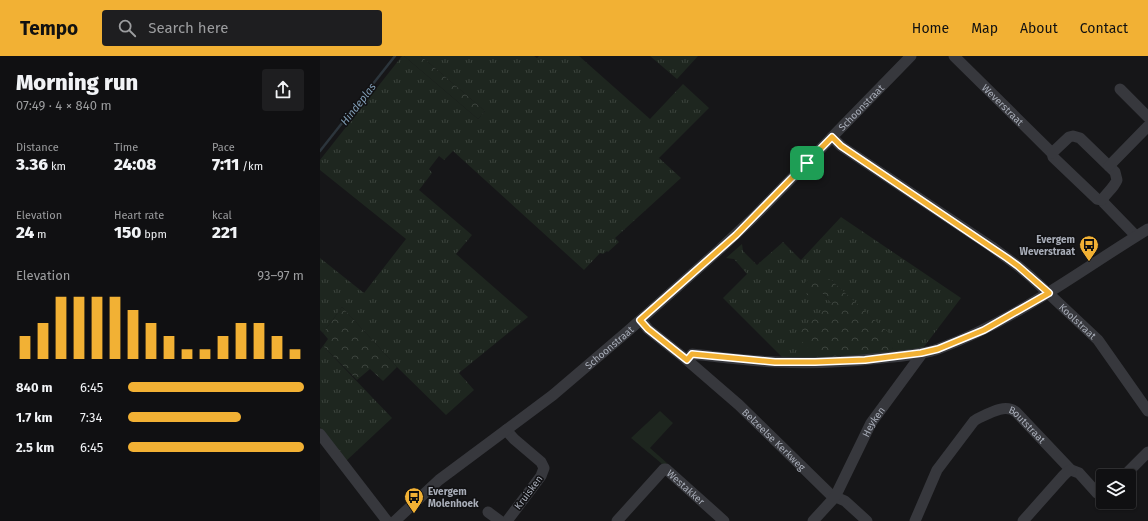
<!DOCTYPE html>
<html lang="en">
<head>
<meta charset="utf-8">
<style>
  body { margin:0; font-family:"Fira Sans",sans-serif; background:#1e1e20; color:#f1f3f6; height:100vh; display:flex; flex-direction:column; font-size:15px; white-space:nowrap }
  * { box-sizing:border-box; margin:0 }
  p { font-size:13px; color:#9c9d9f }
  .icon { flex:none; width:22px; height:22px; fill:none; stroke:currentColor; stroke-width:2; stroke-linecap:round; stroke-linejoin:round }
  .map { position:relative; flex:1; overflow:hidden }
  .panel { display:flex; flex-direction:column; background:#101012; width:320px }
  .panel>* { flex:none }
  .tools { position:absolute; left:776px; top:413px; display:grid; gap:8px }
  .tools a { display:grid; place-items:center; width:40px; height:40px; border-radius:4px; background:#101012; box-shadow:0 1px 3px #0004,0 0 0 1px #303032; font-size:20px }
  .pin { position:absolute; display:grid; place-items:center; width:34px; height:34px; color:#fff; margin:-17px; border-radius:8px; box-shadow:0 2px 6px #0006 }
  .round { display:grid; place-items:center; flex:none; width:42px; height:42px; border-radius:4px; background:#1e1e20 }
  .head { display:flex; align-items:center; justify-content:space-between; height:68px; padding:0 16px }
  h1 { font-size:22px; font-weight:800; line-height:30px }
  .figures { display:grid; grid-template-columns:repeat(3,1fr); gap:6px; height:68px; padding:4px 16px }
  .figures div { display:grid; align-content:center }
  .figures b { font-size:17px; font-weight:800 }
  .figures small { font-size:11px; font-weight:400 }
  .figures p { font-size:11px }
  .chart { height:112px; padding:8px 16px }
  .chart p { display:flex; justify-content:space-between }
  .chart svg { width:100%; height:72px; margin-top:4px; stroke:#f2b134; stroke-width:6 }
  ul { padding:0 16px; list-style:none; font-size:13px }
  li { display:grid; grid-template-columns:64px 48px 1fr; align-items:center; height:30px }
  li i { height:10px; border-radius:5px; background:#f2b134 }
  header { display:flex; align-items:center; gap:24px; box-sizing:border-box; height:56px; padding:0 20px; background:#f2b134; color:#111 }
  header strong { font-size:19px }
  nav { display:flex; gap:22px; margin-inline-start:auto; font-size:14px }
  .search { width:280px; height:36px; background:#1e1e20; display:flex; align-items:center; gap:10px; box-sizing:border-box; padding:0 14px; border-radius:4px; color:#9c9d9f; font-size:15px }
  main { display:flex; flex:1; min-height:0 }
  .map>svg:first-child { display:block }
</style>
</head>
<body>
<header>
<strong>Tempo</strong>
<div class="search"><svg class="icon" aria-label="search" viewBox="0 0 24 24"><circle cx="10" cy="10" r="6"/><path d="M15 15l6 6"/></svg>Search here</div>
<nav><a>Home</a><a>Map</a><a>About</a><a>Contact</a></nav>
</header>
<main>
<section class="panel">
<div class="head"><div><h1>Morning run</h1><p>07:49 · 4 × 840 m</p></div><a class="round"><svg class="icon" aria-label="share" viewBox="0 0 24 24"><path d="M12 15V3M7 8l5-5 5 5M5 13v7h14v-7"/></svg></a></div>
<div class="figures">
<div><p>Distance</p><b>3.36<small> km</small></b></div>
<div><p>Time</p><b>24:08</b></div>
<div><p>Pace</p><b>7:11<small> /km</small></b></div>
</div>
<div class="figures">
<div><p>Elevation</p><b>24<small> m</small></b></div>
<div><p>Heart rate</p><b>150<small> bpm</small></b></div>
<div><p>kcal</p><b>221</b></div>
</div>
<div class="chart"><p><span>Elevation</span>93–97 m</p>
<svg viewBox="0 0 160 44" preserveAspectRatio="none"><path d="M5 44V30M15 44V22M25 44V6M35 44V6M45 44V6M55 44V6M65 44V14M75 44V22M85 44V30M95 44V38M105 44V38M115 44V30M125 44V22M135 44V22M145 44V30M155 44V38"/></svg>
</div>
<ul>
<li><b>840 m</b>6:45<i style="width:100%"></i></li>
<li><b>1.7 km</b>7:34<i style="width:64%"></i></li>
<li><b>2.5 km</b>6:45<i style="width:100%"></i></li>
</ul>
</section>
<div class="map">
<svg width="828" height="465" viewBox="0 0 828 465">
  <defs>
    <pattern id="grass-tufts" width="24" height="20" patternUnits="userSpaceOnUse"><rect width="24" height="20" fill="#1e261f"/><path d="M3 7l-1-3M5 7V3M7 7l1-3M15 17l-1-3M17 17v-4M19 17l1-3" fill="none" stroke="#3c433d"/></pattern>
    <pattern id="forest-crowns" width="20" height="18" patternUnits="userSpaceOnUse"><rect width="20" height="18" fill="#1e261f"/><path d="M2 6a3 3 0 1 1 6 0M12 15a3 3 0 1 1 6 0" fill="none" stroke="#3c433d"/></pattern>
  </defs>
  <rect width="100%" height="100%" fill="#161618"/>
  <!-- grass -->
  <g fill="url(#grass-tufts)">
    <path d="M 82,0 L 84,0 L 158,63 L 165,55 L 101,0 L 214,0 L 217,2 L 219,0 L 259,0 L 330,63 L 363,28 L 389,52 L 339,102 L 361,122 L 295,182 L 299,186 L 288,196 L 287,195 L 283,198 L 280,197 L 264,214 L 133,95 L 124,104 L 119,100 L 109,113 L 112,117 L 99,134 L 152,179 L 136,198 L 208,261 L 139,317 L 154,334 L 126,359 L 77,311 L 22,251 L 3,277 L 0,274 L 0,202 L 44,237 L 86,183 L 0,114 L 0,104 Z"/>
    <path d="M 330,0 L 378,0 L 357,23 Z"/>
    <path d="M 521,161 L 641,242 L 603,292 L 574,299 L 569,278 L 511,224 L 496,224 L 502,237 L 512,247 L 500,303 L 463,302 L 403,242 L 427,218 L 414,203 L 406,202 L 422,188 L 423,195 L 437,209 L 463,186 L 481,204 Z"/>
    <path d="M 3,290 L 72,362 L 26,405 L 0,371 L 0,294 Z"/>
  </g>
  <!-- forest -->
  <g fill="url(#forest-crowns)">
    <path d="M 84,0 L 101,0 L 165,55 L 158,63 Z"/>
    <path d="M 489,223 L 511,224 L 570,278 L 574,299 L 500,303 L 474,278 L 512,247 L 502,237 L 495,240 L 487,239 L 485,231 L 485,226 Z"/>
    <path d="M 22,251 L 77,311 L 63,325 L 50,313 L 37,324 L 3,290 L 8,283 L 3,277 Z"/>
  </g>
  <!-- park -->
  <path fill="#1e261f" d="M 340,355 L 353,367 L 330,392 L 347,407 L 343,410 L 341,407 L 311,382 Z"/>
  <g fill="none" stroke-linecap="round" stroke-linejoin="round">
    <!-- stream -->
    <path stroke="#2c353c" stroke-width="2.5" d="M 0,95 L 75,0"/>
    <!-- minor -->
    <g stroke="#37383d" stroke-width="11">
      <path id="s1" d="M 634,0 L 732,97 L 733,101 L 777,143 L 782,144 L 784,147 L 816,180"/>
      <path d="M 800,33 L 828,61"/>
      <path id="s2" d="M 512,81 L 521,90 L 672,191 L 698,210 L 711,221 L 778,284 L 828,355"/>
      <path d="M 732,97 L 749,81 L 753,80 L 760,82 L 795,116 L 797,124 C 793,133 787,136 782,144"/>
      <path d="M 789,110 L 828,70"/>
      <path id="s3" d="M 321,264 L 328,273 L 367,304 L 419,349 L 511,439 L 525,445 L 547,465"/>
      <path d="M 367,304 L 372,298 C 400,301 428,305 456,306 C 491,308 527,306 562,302 C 580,300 601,299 618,293 C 695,265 759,215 828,173"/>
      <path d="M 186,374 L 194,383 L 221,406 L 224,412 L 221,420 L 187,465"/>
      <path d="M 0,378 L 67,465"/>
      <path d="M 804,420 L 828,396"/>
      <path d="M 168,456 L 180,465"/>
      <path id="s4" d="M 75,465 L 119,424 L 233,339 L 308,275 L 400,193 L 433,162 L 591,0"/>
      <path id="s5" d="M 297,465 L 344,413 L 346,413 L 404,465"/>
      <path id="s6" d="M 493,465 L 515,441 L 551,367 L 601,299 L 601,297"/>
      <path id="s7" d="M 595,465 L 617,414 L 654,365 L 657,363 C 668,358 685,347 696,356 L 751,414 L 759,417 L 777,437 L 783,440"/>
      <path d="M 703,465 L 743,420 L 747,416 L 751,414"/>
    </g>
  </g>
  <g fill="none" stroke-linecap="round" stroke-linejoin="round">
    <!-- route casing -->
    <g stroke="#fff" stroke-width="8">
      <path id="route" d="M 512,81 L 521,90 L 687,202 L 698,210 L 729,237 L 664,274 L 618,293 L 601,297 L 545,304 L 495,306 L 455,306 L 372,298 L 367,304 L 328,273 L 320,264 L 416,179 Z"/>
    </g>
    <!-- route -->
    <use href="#route" stroke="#f2b134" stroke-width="5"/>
  </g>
  <!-- icons -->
  <defs>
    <g id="bus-pin" transform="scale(1)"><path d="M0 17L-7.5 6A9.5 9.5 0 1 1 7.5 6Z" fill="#f2b134" stroke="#111113"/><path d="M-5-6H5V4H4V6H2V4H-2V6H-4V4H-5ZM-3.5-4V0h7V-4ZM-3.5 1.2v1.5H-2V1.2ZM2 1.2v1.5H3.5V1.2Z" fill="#111"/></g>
  </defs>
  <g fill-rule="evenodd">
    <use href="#bus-pin" x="769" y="189"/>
    <use href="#bus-pin" x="94" y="441"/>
  </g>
  <g text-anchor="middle" stroke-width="3" stroke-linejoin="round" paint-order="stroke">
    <!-- street labels -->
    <g font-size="10" fill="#a8adb8" stroke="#111113">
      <text dy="4" stroke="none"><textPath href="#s1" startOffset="69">Weverstraat</textPath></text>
      <text dy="4" stroke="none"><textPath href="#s4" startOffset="624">Schoonstraat</textPath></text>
      <text dy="4" stroke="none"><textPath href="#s2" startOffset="308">Koolstraat</textPath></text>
      <text dy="4" stroke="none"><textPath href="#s4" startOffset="276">Schoonstraat</textPath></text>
      <text dy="4" stroke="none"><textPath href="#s6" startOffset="117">Heyken</textPath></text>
      <text dy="4" stroke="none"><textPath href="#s7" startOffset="179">Boutstraat</textPath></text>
      <text dy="4" stroke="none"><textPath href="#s3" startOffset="179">Belzeelse Kerkweg</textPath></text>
      <text dy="4" stroke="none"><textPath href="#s5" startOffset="99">Westakker</textPath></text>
      <text transform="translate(208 436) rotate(-53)" y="4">Kruisken</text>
    </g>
    <!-- poi labels -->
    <g font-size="10" font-weight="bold" fill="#a8adb8" stroke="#111113" text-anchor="end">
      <text x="755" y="187">Evergem<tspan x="755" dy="12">Weverstraat</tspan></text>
      <text x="108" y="439" text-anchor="start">Evergem<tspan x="108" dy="12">Molenhoek</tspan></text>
    </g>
    <!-- water labels -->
    <g font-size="11" font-style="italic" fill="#7f9bb3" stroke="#111113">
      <text transform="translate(38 48) rotate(-52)" y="4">Hindeplas</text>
    </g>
  </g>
</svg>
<div class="tools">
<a><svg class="icon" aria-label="layers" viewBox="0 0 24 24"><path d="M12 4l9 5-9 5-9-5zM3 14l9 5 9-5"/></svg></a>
</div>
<div class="pin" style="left:487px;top:107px;background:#1e9e55"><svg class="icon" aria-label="arrive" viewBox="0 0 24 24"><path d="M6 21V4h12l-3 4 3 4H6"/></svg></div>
</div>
</main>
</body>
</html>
